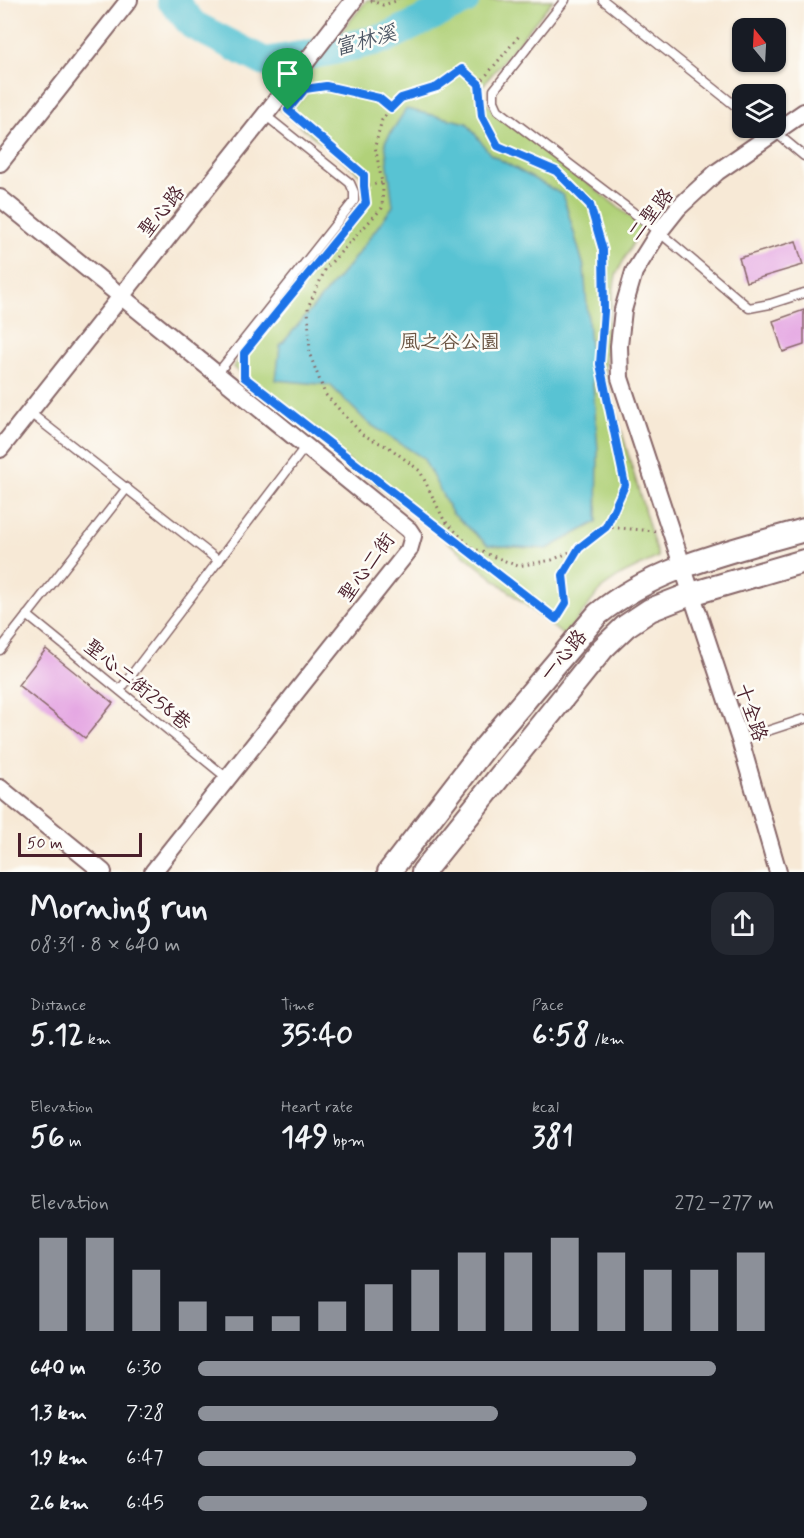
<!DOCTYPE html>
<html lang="en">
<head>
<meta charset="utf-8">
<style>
  body { margin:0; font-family:Mynerve,"LXGW WenKai TC",sans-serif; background:#242831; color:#f1f3f6; height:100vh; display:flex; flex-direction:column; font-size:22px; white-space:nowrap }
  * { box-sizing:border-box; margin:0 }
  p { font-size:20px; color:#9ea1a6 }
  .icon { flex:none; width:33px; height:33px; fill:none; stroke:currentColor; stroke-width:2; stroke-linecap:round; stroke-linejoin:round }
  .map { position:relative; height:872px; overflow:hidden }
  .drawer { display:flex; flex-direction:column; background:#171b24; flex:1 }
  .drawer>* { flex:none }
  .needle { width:39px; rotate:342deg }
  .fabs { position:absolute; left:732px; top:18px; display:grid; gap:12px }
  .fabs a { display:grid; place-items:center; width:54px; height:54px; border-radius:12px; background:#171b24; box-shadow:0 2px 4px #0004; font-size:30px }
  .scale { position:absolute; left:18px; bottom:15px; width:124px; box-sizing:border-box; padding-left:6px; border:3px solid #4a1f2b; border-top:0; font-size:16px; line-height:21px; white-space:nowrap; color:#4a1f2b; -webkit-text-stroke:4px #fdfcf7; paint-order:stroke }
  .pin { position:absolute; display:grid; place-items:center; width:51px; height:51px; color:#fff; margin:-62px -26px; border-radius:50% 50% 50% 0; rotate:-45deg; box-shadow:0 0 6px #0007 }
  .pin .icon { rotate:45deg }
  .round { display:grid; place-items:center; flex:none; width:63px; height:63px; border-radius:18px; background:#242831 }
  .summary { display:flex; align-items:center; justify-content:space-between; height:102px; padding:0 30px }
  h1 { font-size:33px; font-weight:700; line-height:45px }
  .metrics { display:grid; grid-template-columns:repeat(3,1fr); gap:9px; height:102px; padding:6px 30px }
  .metrics div { display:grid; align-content:center }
  .metrics b { font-size:30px; font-weight:700 }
  .metrics small { font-size:16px; font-weight:400 }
  .metrics p { font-size:16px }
  .chart { height:168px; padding:12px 30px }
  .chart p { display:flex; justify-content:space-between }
  .chart svg { width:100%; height:108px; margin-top:6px; stroke:#8c9099; stroke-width:6 }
  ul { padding:0 30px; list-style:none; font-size:20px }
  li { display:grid; grid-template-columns:96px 72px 1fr; align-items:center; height:45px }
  li i { height:15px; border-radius:8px; background:#8c9099 }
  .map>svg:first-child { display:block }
</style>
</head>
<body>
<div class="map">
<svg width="804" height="872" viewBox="0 0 804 872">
  <rect width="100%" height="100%" fill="#fdfcf7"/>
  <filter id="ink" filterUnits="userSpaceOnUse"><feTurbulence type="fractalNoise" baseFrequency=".0167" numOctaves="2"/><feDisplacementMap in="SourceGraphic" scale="12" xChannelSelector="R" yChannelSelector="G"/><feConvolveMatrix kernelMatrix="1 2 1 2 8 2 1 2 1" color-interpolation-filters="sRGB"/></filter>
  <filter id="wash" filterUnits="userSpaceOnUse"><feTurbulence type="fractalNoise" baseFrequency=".008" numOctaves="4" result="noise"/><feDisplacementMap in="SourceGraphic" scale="24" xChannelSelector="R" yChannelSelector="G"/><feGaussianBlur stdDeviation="1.35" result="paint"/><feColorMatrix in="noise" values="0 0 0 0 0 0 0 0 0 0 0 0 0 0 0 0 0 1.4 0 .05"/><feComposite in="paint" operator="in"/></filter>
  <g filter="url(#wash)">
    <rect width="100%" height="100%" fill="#f7e9d6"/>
    <!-- green -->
    <path fill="#b1d179" stroke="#7e7852" stroke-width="1.5" d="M 367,0 L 553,0 L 475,95 L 642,226 L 616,275 L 607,327 L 604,371 L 658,557 L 621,575 L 602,588 L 564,636 L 233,367 L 363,199 L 364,186 L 361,175 L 279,109 Z"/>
    <!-- water -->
    <path fill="#59c3d3" stroke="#52717f" stroke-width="1.5" d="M 406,109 L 467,123 L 490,154 L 563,195 L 584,267 L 598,450 L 597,522 L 547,549 L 488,545 L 452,513 L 423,458 L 368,423 L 330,385 L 276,380 L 280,346 L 350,264 L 393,206 L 385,142 Z"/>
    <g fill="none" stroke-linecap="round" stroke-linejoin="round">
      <!-- river -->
      <path stroke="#59c3d3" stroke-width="30" d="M 172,0 L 193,25 L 265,62 L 324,52 L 386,38 L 465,0"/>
    </g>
    <g id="blocks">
      <!-- building -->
      <g fill="#e4a4e2">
        <path d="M 796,241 L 803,265 L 746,282 L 739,258 Z"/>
        <path d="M 804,310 L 804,345 L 783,352 L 773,321 Z"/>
        <path d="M 46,649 L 113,703 L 85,738 L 18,685 Z"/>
      </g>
    </g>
  </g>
  <g filter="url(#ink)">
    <use href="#blocks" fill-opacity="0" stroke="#876667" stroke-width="1.5"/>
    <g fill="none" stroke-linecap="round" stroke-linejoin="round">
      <!-- lane casing -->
      <g stroke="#876667" stroke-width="11">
        <g id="lane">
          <path d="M 565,0 L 494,90 L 494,101 L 498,110 L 659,232 L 749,308 L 770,304 L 804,293"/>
          <path d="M 603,0 L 742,111"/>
          <path d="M 765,128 L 775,132 L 804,156"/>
          <path d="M 217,374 L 354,201 L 354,192 L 350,183 L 265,115"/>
          <path d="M 29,412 L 219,561"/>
          <path d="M 27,615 L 227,778"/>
          <path d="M 0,650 L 127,488"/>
          <path d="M 120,690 L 305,447"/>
          <path d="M 740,740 L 804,719"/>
        </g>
      </g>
      <!-- street casing -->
      <g stroke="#876667" stroke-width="20">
        <g id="street">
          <path d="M 0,163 L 129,0"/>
          <path d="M 0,198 L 409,530 L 413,536 L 409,550 L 153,872"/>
          <path d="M 0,449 L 265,115 L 354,0"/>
          <path d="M 0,788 L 103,872"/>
          <path d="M 778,872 L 740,740 L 620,378 L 619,346 L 623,310 L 634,272 L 659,232 L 678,208 L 717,172 L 804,112"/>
        </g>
      </g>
      <!-- secondary casing -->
      <g stroke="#876667" stroke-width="26">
        <g id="secondary">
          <path d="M 389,872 L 486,746 L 598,614 C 657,566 733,551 804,530"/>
          <path d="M 423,872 L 603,648 L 626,626 L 650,610 L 691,594 L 804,561"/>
        </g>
      </g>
      <!-- path -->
      <g stroke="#876667" stroke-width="3" stroke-dasharray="1.5 4.5" stroke-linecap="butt">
        <path d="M 373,0 L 372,1 L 383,5 L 399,0"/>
        <path d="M 479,84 L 463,69 L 437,87 L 401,98 L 391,108 L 382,120 L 375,146 L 383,188 L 382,208 L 326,268 L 308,307 L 310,355 L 325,394 L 363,435 L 390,448 L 420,471 L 444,520 L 472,548 L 518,566 L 552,560 L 579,548 L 606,527 L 625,485 L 607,395"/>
        <path d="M 307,88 L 326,86 L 379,98 L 391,108"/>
        <path d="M 480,96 L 479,84 L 519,36"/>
        <path d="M 481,106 L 482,116 L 498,145 L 556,171 L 590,205 L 603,250 L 603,329"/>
        <path d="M 289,111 L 364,175 L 364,186 L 382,183"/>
        <path d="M 601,351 L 600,364 L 602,374"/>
        <path d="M 244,360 L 245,377"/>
        <path d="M 349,458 L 556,619 L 566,603 L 563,575 L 579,549"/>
        <path d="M 606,527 L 655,531"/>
      </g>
      <!-- lane -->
      <use href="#lane" stroke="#fff" stroke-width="8"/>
      <!-- street -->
      <use href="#street" stroke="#fff" stroke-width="16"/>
      <!-- secondary -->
      <use href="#secondary" stroke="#fff" stroke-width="22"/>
    </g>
  </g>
  <g fill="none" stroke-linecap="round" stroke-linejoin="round" filter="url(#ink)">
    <!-- route casing -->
    <g stroke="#fff" stroke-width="12">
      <path id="route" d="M 462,69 L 479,84 L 482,116 L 498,146 L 556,171 L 590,205 L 603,250 L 604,311 L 600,364 L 625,485 L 606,527 L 579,548 L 563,575 L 566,603 L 556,619 L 244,377 L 244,353 L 366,203 L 364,186 L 364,175 L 288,110 L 305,89 L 326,86 L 379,98 L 391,108 L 401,98 L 437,87 Z"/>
    </g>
    <!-- route -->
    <use href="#route" stroke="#1a73e8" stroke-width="8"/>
  </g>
  <g text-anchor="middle" stroke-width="5" stroke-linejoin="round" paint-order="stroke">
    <!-- street labels -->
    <g font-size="20" fill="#4a1f2b" stroke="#fdfcf7">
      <text transform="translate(161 211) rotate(-51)" y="7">聖心路</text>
      <text transform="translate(650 214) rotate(-52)" y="7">二聖路</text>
      <text transform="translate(366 567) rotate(-54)" y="7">聖心二街</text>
      <text transform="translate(563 655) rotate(-50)" y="7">一心路</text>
      <text transform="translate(138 684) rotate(39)" y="7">聖心二街258巷</text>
      <text transform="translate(752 712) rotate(71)" y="7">十全路</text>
    </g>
    <!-- park labels -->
    <g font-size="20" fill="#695442" stroke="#fdfcf7">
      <text x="450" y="348">風之谷公園</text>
    </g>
    <!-- water labels -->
    <g font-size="21" font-style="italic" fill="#4f5866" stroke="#fdfcf7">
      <text transform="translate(365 40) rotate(-15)" y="7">富林溪</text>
    </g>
  </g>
</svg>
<div class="fabs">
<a><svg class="needle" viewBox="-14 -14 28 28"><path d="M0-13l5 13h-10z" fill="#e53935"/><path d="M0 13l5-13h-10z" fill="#9ea1a6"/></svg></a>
<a><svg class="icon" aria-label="layers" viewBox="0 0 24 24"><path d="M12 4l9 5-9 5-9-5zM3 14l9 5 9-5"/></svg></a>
</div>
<div class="scale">50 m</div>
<div class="pin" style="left:288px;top:110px;background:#1e9e55"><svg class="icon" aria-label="arrive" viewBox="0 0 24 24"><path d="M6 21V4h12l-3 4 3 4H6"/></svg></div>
</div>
<section class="drawer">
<div class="summary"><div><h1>Morning run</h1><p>08:31 · 8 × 640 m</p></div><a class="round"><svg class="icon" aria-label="share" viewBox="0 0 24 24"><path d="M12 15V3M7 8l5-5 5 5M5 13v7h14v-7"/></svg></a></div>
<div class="metrics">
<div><p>Distance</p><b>5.12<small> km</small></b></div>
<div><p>Time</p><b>35:40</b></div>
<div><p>Pace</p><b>6:58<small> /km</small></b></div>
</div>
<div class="metrics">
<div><p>Elevation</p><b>56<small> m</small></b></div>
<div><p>Heart rate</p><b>149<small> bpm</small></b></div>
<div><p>kcal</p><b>381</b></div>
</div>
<div class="chart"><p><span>Elevation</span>272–277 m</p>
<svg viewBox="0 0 160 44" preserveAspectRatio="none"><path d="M5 44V6M15 44V6M25 44V19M35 44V32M45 44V38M55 44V38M65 44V32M75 44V25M85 44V19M95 44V12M105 44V12M115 44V6M125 44V12M135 44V19M145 44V19M155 44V12"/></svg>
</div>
<ul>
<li><b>640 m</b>6:30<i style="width:90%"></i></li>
<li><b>1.3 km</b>7:28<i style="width:52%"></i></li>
<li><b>1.9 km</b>6:47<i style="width:76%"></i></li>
<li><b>2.6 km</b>6:45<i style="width:78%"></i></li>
</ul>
</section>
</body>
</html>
